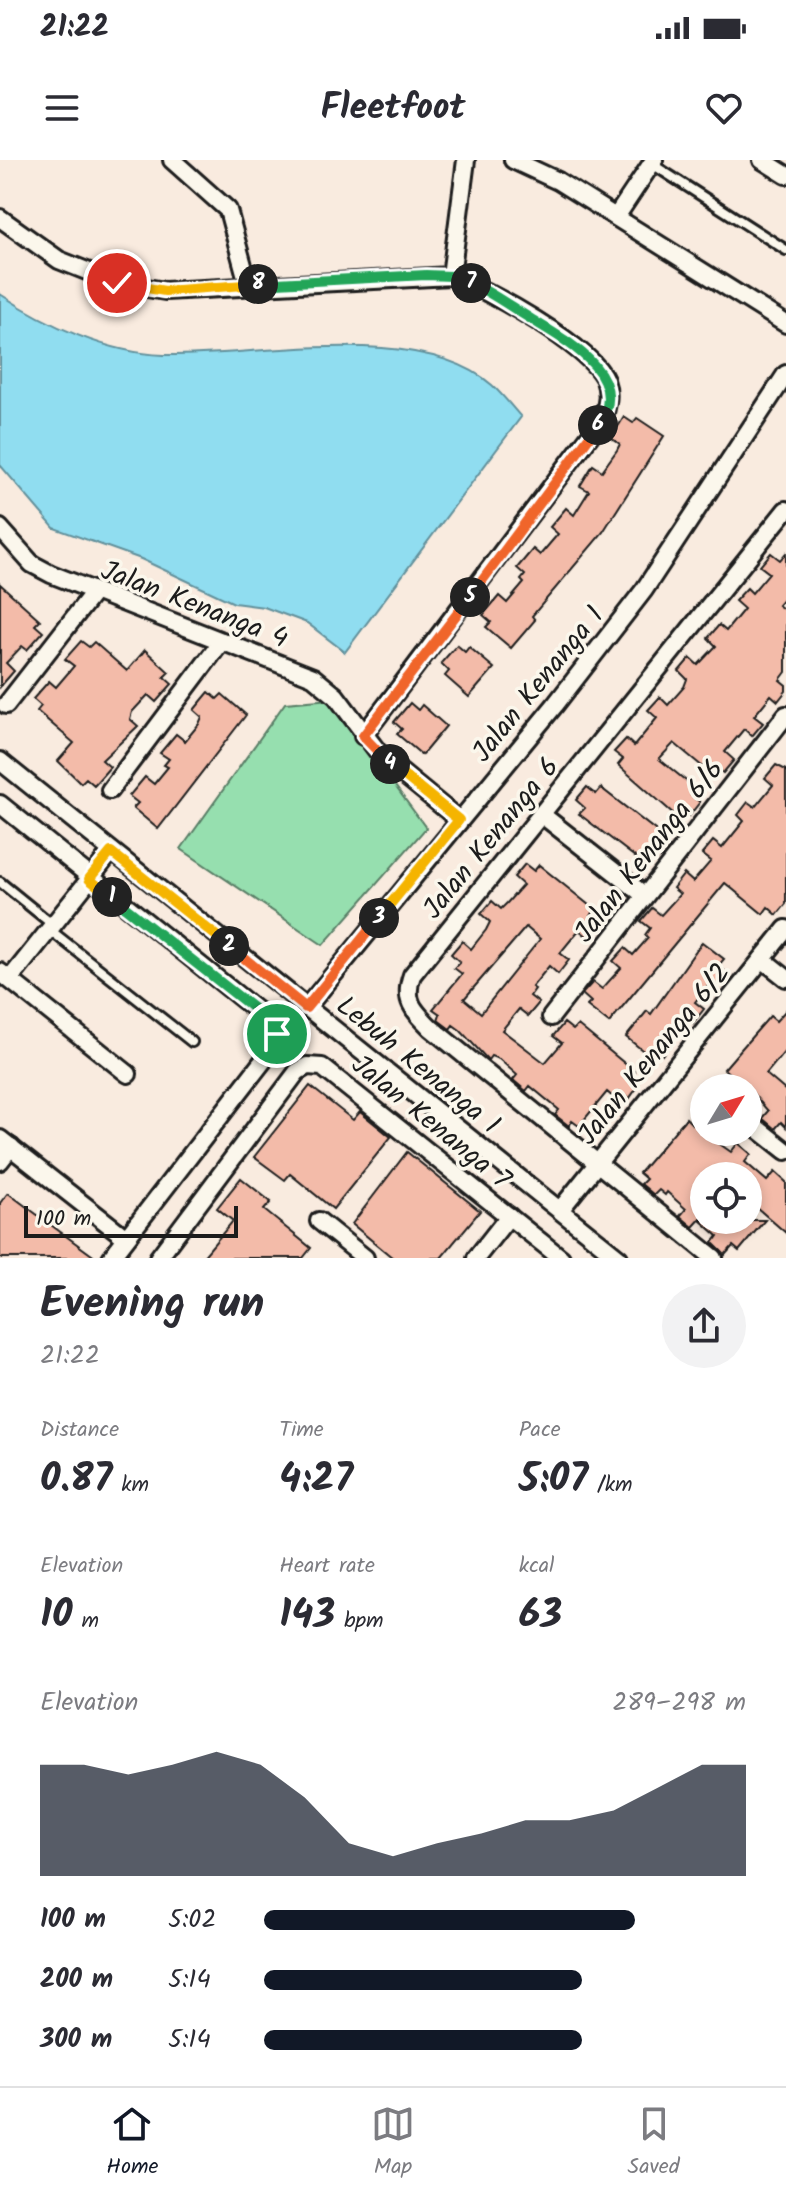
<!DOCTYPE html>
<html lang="en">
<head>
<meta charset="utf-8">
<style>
  body { margin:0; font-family:Kalam,sans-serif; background:#f2f2f3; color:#2b2b33; height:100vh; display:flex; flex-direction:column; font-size:30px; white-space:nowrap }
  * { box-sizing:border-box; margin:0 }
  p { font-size:26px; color:#7c7c81 }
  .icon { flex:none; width:44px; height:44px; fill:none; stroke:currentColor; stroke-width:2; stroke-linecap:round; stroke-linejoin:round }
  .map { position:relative; height:1098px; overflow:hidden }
  .drawer { display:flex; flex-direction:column; background:#fff; flex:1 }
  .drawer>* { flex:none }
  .needle { width:52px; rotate:52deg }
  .buttons { position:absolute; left:690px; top:914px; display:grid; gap:16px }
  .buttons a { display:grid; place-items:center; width:72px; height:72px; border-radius:50%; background:#fff; box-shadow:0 4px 12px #0003; font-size:40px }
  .scale { position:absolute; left:24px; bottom:20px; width:214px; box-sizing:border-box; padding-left:8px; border:4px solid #1c1c1c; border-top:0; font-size:22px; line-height:28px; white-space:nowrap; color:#1c1c1c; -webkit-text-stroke:6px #fbf7ec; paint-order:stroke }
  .pin { position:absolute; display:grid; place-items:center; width:68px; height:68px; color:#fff; margin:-34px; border:4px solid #fff; border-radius:50%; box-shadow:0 2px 8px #0007 }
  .km { position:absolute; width:40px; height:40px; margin:-20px; border-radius:50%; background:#222; color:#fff; font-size:22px; line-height:40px; text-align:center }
  .round { display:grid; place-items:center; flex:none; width:84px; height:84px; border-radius:42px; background:#f2f2f3 }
  .headline { display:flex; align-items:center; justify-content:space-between; height:136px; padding:0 40px }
  h1 { font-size:44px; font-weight:600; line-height:60px }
  .figures { display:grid; grid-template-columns:repeat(3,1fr); gap:12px; height:136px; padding:8px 40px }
  .figures div { display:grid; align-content:center }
  .figures b { font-size:40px; font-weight:600 }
  .figures small { font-size:22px; font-weight:400 }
  .figures p { font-size:22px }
  .chart { height:224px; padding:16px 40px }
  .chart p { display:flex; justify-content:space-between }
  .chart svg { width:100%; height:144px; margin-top:8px; fill:#111827; opacity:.7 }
  ul { padding:0 40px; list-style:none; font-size:26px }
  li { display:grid; grid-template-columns:128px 96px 1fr; align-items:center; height:60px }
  li i { height:20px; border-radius:10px; background:#111827 }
  .status { display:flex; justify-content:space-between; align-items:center; height:56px; padding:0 40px; background:#fff; direction:ltr }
  .status svg { height:22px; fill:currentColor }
  header { display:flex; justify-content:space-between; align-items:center; height:104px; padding:0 40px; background:#fff; font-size:36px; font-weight:600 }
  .tabs { display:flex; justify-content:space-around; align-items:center; height:112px; border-top:2px solid #e1e1e2; background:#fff; font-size:22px; color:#7c7c81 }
  .tabs a { display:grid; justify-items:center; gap:4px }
  .tabs .on { color:#111827 }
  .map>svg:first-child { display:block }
</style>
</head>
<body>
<div class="status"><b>21:22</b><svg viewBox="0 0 49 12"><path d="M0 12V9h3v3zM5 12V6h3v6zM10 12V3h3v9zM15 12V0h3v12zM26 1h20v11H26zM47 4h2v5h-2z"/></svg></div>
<header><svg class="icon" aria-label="menu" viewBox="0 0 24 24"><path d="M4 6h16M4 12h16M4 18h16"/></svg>Fleetfoot<svg class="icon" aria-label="heart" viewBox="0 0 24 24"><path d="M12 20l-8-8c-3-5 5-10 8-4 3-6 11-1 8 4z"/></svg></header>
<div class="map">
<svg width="786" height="1098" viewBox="0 0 786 1098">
  <rect width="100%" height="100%" fill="#f9ebdf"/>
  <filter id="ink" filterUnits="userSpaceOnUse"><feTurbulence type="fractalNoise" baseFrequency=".0125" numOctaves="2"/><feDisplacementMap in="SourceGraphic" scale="16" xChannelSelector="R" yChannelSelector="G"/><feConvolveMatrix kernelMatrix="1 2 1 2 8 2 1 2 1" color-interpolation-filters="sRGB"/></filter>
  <g filter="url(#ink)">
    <!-- green -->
    <path fill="#96dfaf" stroke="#597e66" stroke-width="2" d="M 331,539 L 426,668 L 323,785 L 181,689 L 285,543 Z"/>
    <!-- water -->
    <path fill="#90ddf0" stroke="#62909b" stroke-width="2" d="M 0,134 C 47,165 107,193 164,195 C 256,197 419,161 492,225 C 503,235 512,247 521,257 L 345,492 L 307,463 L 264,447 L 234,443 L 141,399 L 54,368 L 0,305 Z"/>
    <!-- building -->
    <g fill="#f3bba9" stroke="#1c1c1c" stroke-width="2" fill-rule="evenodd">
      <path d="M 624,257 L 633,263 L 637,258 L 664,276 L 603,372 L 532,456 L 535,460 L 511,488 L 486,467 L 491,462 L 483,455 L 499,436 L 507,443 L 524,423 L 521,420 L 525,415 L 517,408 L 533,389 L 540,395 L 558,374 L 550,367 L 566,348 L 574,355 L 589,331 L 580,326 L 593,305 L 602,311 L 617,290 L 620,284 L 611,278 Z"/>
      <path d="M 771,393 L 780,400 L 786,393 L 786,436 L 778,445 L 786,451 L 786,512 L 780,520 L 786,525 L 786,531 L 778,541 L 771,535 L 754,556 L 763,563 L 752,576 L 744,569 L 725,592 L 734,600 L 723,613 L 714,605 L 709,612 L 674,583 L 659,599 L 696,629 L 691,635 L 700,642 L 689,656 L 680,648 L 675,655 L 618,605 L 623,599 L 614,592 L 626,579 L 634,586 L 657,558 L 648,550 L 660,537 L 668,545 L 684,527 L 687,519 L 679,511 L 690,498 L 698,505 L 716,486 L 708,478 L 719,465 L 726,471 L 744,449 L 735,441 L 747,428 L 752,433 L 769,413 L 760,406 Z"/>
      <path d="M 0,424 L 40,460 L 35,465 L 43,472 L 27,490 L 22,486 L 6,503 L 14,511 L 0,527 Z"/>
      <path d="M 81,481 L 89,487 L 94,482 L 127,511 L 145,490 L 169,512 L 164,517 L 172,524 L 156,542 L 148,535 L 132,552 L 130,559 L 138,566 L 102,600 L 110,607 L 94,625 L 86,618 L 81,623 L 58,601 L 74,583 L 37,551 L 41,546 L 33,539 L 49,521 L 56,527 L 74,506 L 65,499 Z"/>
      <path d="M 457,485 L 465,492 L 469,487 L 494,508 L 469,537 L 445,516 L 449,511 L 441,503 Z"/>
      <path d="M 209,532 L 217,539 L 222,534 L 246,555 L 158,669 L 133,648 L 138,643 L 129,636 L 145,617 L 154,624 L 168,607 L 164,605 L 169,599 L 160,593 L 176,574 L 185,581 L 199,564 L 202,557 L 194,550 Z"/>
      <path d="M 410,543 L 418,550 L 422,545 L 446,566 L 422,595 L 397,574 L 402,569 L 394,562 Z"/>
      <path d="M 776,605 L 786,610 L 786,744 L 777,755 L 768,747 L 763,754 L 725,723 L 609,863 L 587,846 L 591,842 L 582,834 L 593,822 L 602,829 L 621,808 L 613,801 L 625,788 L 633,795 L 648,778 L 645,775 L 650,768 L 641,761 L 652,748 L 661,755 L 680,734 L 673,728 L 684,714 L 693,722 L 711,701 L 702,694 L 713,681 L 722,688 L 744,661 L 738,655 L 748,642 L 755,647 L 773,625 L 765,618 Z"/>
      <path d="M 587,627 L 596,634 L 601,628 L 660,674 L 655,680 L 663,687 L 653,701 L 644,694 L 639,700 L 579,654 L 585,648 L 576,640 Z"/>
      <path d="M 525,704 L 534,711 L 539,705 L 574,733 L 595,750 L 590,757 L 599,764 L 588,777 L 579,770 L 574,776 L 560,793 L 569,800 L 558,814 L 549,806 L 532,827 L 535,829 L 530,836 L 539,843 L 528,856 L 519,849 L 502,870 L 545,903 L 562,883 L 553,876 L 564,863 L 573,870 L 578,865 L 635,912 L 630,918 L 639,925 L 629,939 L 619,932 L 614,938 L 607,932 L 579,966 L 572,961 L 569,966 L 555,955 L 559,950 L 530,926 L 526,931 L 513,920 L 517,915 L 499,899 L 491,896 L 488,900 L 460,870 L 453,865 L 450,869 L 438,860 L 440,854 L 433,849 L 462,814 L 454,808 L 460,802 L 451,794 L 462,781 L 471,789 L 486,770 L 490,762 L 481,754 L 492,741 L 501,749 L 507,743 L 523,725 L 514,717 ZM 526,767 L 540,779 L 481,853 L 464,839 Z"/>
      <path d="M 702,782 L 724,799 L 718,806 L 727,813 L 717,826 L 711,822 L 695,842 L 704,849 L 693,863 L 684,855 L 667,877 L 672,882 L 662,895 L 653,888 L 647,894 L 626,877 L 647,851 L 651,854 Z"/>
      <path d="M 786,850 L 786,890 L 766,914 L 786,931 L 786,967 L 781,962 L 775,969 L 762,958 L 768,951 L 748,928 L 719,928 L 731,915 L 724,909 L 742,888 L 770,856 L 776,861 Z"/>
      <path d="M 310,926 L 353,960 L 360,952 L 391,977 L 333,1049 L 290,1014 L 285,1020 L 254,997 Z"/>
      <path d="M 704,950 L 704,973 L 731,992 L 738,983 L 751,994 L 745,1002 L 767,1021 L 775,1012 L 786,1022 L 786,1073 L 748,1040 L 748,1016 L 704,1016 L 704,1055 L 693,1067 L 680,1056 L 686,1049 L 667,1032 L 665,1035 L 659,1030 L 654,1035 L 641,1024 L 646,1019 L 639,1013 L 657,992 L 686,958 L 692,964 Z"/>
      <path d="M 407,992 L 480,1051 L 441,1098 L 393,1098 L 352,1064 Z"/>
      <path d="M 241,1018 L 271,1042 L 264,1050 L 311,1088 L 303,1098 L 202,1098 L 233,1061 L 217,1048 Z"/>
      <path d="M 8,1033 L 55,1068 L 96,1098 L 0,1098 L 0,1043 Z"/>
      <path d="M 700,1060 L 765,1060 L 739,1091 L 733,1086 L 725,1095 L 713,1083 L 718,1076 Z"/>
    </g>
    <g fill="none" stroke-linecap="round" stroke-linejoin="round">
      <!-- lane casing -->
      <g stroke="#1c1c1c" stroke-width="14">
        <g id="lane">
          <path d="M 652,4 L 786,90"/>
          <path d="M 0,722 L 53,765"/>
          <path d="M 50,770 L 192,882"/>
        </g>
      </g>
      <!-- street casing -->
      <g stroke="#1c1c1c" stroke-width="22">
        <g id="street">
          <path d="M 172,0 L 228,50 L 248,124"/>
          <path d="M 513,0 L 558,21 L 786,164"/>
          <path d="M 762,0 L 786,15"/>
          <path d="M 616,57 L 654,0"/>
          <path d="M 0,58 L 59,100 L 117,123 L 165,131 L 451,116 C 485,128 592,187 605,220 C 610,234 607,244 604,257 L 363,576"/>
          <path d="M 451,116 L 466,0"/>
          <path d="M 0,368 L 32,404 L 51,414 L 313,517 L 336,536 L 381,596 L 459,660"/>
          <path d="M 6,545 L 94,432"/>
          <path d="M 0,601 L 619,1098"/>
          <path d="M 110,630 L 222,481"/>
          <path d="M 0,644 L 267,859 L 277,874 L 273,888 L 111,1098"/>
          <path d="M 541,654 L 644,735"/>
          <path d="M 762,799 L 786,818"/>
          <path d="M 0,812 L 128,914"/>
          <path d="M 10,819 L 111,692"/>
          <path d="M 306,848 L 555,545 L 644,430 L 786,214"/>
          <path d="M 551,857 L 786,555"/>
          <path d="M 748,961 L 786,991"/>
          <path d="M 0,979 L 126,1078"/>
          <path d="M 0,1001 L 11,987"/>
          <path d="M 560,1050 L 786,769"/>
          <path d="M 319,1061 L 365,1098"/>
          <path d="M 158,1098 L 297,912 L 307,906 L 322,907 L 561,1098"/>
          <path d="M 476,1098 L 509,1056"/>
          <path d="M 714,1098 L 431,868 C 413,850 403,840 412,815 L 786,350"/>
        </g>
      </g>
      <!-- lane -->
      <use href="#lane" stroke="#fbf7ec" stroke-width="8"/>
      <!-- street -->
      <use href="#street" stroke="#fbf7ec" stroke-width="16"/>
    </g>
  </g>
  <g fill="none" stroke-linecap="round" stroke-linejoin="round" filter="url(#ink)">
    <!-- split-1 casing -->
    <g stroke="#fff" stroke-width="16">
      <path id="split-1" d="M 112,737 L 267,859 L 277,874"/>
    </g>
    <!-- split-2 casing -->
    <g stroke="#fff" stroke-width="16">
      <path id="split-2" d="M 112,737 L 89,719 L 111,692 L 229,786"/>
    </g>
    <!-- split-3 casing -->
    <g stroke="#fff" stroke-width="16">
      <path id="split-3" d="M 229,786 L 306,848 L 379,758"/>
    </g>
    <!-- split-4 casing -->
    <g stroke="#fff" stroke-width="16">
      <path id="split-4" d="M 379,758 L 459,660 L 390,604"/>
    </g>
    <!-- split-5 casing -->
    <g stroke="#fff" stroke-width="16">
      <path id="split-5" d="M 390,604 L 363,576 L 470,437"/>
    </g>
    <!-- split-6 casing -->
    <g stroke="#fff" stroke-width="16">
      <path id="split-6" d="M 470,437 L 598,265"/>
    </g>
    <!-- split-7 casing -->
    <g stroke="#fff" stroke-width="16">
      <path id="split-7" d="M 471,123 C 492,133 511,147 531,159 C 565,180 634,216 598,265"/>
    </g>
    <!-- split-8 casing -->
    <g stroke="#fff" stroke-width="16">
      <path id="split-8" d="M 258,124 L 426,115 L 451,116 L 471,123"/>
    </g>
    <!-- split-9 casing -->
    <g stroke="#fff" stroke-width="16">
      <path id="split-9" d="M 117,123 L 165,131 L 258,124"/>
    </g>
    <!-- split-1 -->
    <use href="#split-1" stroke="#22a559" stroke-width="10"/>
    <!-- split-2 -->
    <use href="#split-2" stroke="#f5b400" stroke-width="10"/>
    <!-- split-3 -->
    <use href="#split-3" stroke="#f0652b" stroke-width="10"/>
    <!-- split-4 -->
    <use href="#split-4" stroke="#f5b400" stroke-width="10"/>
    <!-- split-5 -->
    <use href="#split-5" stroke="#f0652b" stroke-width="10"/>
    <!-- split-6 -->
    <use href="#split-6" stroke="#f0652b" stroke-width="10"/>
    <!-- split-7 -->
    <use href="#split-7" stroke="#22a559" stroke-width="10"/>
    <!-- split-8 -->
    <use href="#split-8" stroke="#22a559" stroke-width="10"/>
    <!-- split-9 -->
    <use href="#split-9" stroke="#f5b400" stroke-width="10"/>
  </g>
  <g text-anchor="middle" stroke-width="7" stroke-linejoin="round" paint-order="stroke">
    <!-- street labels -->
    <g font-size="28" fill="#1c1c1c" stroke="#fbf7ec">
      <text transform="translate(195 443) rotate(21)" y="10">Jalan Kenanga 4</text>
      <text transform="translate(537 523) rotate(-51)" y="10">Jalan Kenanga 1</text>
      <text transform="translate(490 677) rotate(-51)" y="10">Jalan Kenanga 6</text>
      <text transform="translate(648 690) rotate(-52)" y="10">Jalan Kenanga 6/6</text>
      <text transform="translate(653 893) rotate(-51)" y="10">Jalan Kenanga 6/2</text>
      <text transform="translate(419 904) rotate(39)" y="10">Lebuh Kenanga 1</text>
      <text transform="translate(432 961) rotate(39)" y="10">Jalan Kenanga 7</text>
    </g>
  </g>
</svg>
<div class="buttons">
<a><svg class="needle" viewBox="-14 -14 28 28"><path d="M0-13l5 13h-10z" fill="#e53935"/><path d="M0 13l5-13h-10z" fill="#7c7c81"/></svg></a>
<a><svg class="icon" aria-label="locate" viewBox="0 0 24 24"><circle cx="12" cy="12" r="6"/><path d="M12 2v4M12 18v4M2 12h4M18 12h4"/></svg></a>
</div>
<div class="scale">100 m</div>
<div class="pin" style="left:277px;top:874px;background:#1e9e55"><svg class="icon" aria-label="arrive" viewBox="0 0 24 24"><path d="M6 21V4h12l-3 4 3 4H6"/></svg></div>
<div class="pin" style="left:117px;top:123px;background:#d93025"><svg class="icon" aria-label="check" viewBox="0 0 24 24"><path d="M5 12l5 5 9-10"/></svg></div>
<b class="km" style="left:112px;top:737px">1</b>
<b class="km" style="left:229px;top:786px">2</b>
<b class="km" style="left:379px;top:758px">3</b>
<b class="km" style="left:390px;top:604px">4</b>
<b class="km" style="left:470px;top:437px">5</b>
<b class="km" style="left:598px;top:265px">6</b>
<b class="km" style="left:471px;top:123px">7</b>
<b class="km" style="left:258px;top:124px">8</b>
</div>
<section class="drawer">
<div class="headline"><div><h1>Evening run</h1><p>21:22</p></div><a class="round"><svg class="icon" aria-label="share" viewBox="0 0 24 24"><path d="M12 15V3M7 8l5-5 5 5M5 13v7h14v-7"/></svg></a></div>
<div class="figures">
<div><p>Distance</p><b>0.87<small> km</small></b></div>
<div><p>Time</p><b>4:27</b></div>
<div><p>Pace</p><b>5:07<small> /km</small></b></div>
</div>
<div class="figures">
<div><p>Elevation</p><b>10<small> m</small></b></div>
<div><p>Heart rate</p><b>143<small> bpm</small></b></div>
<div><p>kcal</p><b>63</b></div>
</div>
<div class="chart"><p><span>Elevation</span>289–298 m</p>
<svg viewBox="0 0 160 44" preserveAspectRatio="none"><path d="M0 44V10L10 10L20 13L30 10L40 6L50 10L60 20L70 34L80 38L90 34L100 31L110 27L120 27L130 24L140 17L150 10L160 10V44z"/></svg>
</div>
<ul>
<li><b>100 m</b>5:02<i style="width:77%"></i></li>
<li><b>200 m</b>5:14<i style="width:66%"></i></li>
<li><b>300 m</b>5:14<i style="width:66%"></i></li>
</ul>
</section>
<nav class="tabs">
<a class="on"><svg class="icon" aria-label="home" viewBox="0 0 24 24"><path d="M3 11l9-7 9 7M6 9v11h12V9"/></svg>Home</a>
<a><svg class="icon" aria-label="map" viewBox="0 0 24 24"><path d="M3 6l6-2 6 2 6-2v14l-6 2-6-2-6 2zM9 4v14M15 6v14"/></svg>Map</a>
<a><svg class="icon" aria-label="saved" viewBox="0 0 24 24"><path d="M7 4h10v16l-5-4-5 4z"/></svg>Saved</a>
</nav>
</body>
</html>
